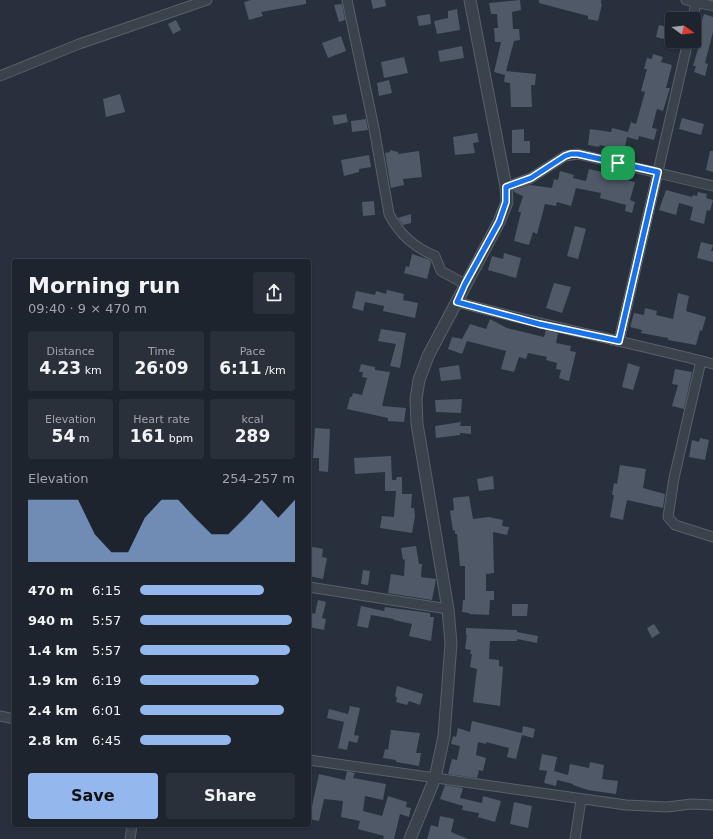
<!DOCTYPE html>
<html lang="en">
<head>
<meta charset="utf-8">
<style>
  body { margin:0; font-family:"DejaVu Sans",sans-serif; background:#2a3039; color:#f1f3f6; height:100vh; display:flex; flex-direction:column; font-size:15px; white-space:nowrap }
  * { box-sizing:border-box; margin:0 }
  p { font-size:13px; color:#a0a4aa }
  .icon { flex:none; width:22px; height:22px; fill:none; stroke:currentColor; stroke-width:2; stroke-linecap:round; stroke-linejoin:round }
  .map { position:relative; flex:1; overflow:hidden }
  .details { position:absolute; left:12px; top:259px; width:299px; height:568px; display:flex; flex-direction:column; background:#1d242d; border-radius:4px; box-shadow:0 1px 3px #0004,0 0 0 1px #3b4149 }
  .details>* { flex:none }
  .needle { width:26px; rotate:104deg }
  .tools { position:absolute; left:665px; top:12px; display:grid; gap:8px }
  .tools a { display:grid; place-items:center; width:36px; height:36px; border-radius:4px; background:#1d242d; box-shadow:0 1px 3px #0004,0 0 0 1px #3b4149; font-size:20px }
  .pin { position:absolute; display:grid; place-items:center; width:34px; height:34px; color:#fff; margin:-17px; border-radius:8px; box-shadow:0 2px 6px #0006 }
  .round { display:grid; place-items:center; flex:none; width:42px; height:42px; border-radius:4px; background:#2a3039 }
  .headline { display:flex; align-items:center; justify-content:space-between; height:68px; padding:0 16px }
  h1 { font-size:22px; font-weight:800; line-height:30px }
  .figures { display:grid; grid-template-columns:repeat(3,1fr); gap:6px; height:68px; padding:4px 16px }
  .figures div { display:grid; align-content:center; border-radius:4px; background:#2a3039; text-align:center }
  .figures b { font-size:17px; font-weight:800 }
  .figures small { font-size:11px; font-weight:400 }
  .figures p { font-size:11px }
  .chart { height:112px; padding:8px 16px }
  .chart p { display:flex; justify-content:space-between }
  .chart svg { width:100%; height:72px; margin-top:4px; fill:#94b7ee; opacity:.7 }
  .cta { display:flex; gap:8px; margin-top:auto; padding:8px 16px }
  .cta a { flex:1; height:46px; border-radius:4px; background:#94b7ee; color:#111; font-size:16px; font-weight:800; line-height:46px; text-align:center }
  .cta a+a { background:#2a3039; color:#f1f3f6 }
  ul { padding:0 16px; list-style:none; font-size:13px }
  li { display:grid; grid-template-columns:64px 48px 1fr; align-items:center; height:30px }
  li i { height:10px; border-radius:5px; background:#94b7ee }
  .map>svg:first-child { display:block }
</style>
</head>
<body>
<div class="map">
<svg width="713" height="839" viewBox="0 0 713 839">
  <rect width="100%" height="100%" fill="#27303c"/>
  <!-- building -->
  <g fill="#505967">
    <path d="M 251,0 L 306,0 L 306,4 L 261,12 L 263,16 L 249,20 L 244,2 Z"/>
    <path d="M 371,0 L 385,0 L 386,6 L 373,9 Z"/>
    <path d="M 520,0 L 521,10 L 512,12 L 513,29 L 519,29 L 520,40 L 514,41 L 506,71 L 536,74 L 535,85 L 531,85 L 532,107 L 511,107 L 510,83 L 504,82 L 505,75 L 494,72 L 501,42 L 495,42 L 494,28 L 498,28 L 497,14 L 491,14 L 489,3 Z"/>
    <path d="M 539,0 L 601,0 L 601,3 L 602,4 L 598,21 L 588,19 L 588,16 L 539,3 Z"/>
    <path d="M 342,4 L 345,20 L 339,22 L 334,5 Z"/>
    <path d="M 457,9 L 460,30 L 437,34 L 434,21 L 448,18 L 448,11 Z"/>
    <path d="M 430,14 L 431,24 L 419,26 L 417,16 Z"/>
    <path d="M 704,14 L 713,17 L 713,32 L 705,63 L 708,64 L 705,76 L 694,72 L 696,66 L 693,66 L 698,49 L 693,47 L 695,33 L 697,34 Z"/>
    <path d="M 176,20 L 181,30 L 173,34 L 168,24 Z"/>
    <path d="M 659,25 L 672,28 L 672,41 L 656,37 Z"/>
    <path d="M 341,36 L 346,51 L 328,58 L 322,43 Z"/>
    <path d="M 462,46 L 464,58 L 440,62 L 438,51 Z"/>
    <path d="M 653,54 L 663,57 L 661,62 L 672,65 L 666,88 L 670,88 L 663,111 L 657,109 L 652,128 L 657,129 L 654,140 L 639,136 L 638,140 L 627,137 L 625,147 L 620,146 L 619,150 L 600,145 L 599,147 L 588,145 L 590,129 L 611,132 L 612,128 L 628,132 L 631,122 L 636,124 L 645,92 L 641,91 L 647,69 L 644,69 L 647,58 L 652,59 Z"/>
    <path d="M 404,57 L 408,73 L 384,78 L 381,62 Z"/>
    <path d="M 389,80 L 392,93 L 379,96 L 377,83 Z"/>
    <path d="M 120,94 L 125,112 L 106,117 L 103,99 Z"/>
    <path d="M 346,114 L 348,122 L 334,125 L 332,116 Z"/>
    <path d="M 682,118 L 704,124 L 701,135 L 679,129 Z"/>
    <path d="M 366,119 L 368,130 L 352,132 L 351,121 Z"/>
    <path d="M 524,129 L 524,141 L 530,141 L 530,153 L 512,153 L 512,130 Z"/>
    <path d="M 477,133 L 479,142 L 473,143 L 475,153 L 455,155 L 453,137 Z"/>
    <path d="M 390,150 L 398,152 L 398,154 L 419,151 L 422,177 L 403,179 L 404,185 L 391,188 L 385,153 L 390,152 Z"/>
    <path d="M 710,151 L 713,151 L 713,172 L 706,170 Z"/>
    <path d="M 369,155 L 371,167 L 359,169 L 359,172 L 344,176 L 341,160 Z"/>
    <path d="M 589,169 L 615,175 L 615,177 L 635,182 L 630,200 L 635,202 L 632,213 L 625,211 L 626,205 L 600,198 L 601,193 L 576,188 L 571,206 L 557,202 L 556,206 L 545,204 L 537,234 L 533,232 L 529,245 L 514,241 L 521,212 L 518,212 L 523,196 L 514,192 L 514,190 L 530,185 L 552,188 L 554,179 L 558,180 L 560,171 L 574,175 L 573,178 L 586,181 Z"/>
    <path d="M 666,190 L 692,197 L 693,195 L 697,196 L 698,192 L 707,194 L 706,198 L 713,200 L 710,211 L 707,210 L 704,224 L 690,220 L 693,207 L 679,203 L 676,215 L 659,210 Z"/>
    <path d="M 374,201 L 375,215 L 363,216 L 362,202 Z"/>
    <path d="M 411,214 L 411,223 L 403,225 L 398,218 Z"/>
    <path d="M 575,226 L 586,229 L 578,259 L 567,256 Z"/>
    <path d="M 701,242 L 713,245 L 711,251 L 713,251 L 713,262 L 697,258 Z"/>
    <path d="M 504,253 L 521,258 L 516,278 L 488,270 L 492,256 L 503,259 Z"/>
    <path d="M 412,254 L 430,260 L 431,263 L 427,279 L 404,273 L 406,266 L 409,267 Z"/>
    <path d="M 554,283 L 571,287 L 562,313 L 546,308 Z"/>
    <path d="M 387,290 L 404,294 L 403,300 L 418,303 L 415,318 L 383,311 L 384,306 L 365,302 L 363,311 L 352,308 L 356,291 L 375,295 L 376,291 L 386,294 Z"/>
    <path d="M 678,293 L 689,296 L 686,311 L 706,317 L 702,331 L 700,330 L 696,345 L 668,340 L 668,338 L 641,333 L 642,330 L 630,327 L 634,313 L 644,315 L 645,308 L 657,311 L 656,315 L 673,319 Z"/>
    <path d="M 490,319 L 507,328 L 544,337 L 546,330 L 558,333 L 556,343 L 571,346 L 570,351 L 576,352 L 569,381 L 559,378 L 561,370 L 556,369 L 557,363 L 546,360 L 547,357 L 528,353 L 526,359 L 519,357 L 514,372 L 501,369 L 506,351 L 467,341 L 462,354 L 448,349 L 452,337 L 462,339 L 470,324 L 486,329 Z"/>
    <path d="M 381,329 L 406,333 L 400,368 L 390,366 L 396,344 L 378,341 Z"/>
    <path d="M 628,363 L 640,367 L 633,390 L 622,387 Z"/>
    <path d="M 361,364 L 375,367 L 375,370 L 390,372 L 382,406 L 406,408 L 404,422 L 388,421 L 388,418 L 347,409 L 350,397 L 352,397 L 353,393 L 362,395 L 367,378 L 362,377 L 363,372 L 359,372 Z"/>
    <path d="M 459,365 L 461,379 L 441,381 L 439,368 Z"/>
    <path d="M 675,369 L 692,372 L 684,409 L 672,406 L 678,385 L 672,384 Z"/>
    <path d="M 462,399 L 461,413 L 436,412 L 435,400 Z"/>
    <path d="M 461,422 L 460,426 L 471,426 L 471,434 L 460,433 L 460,435 L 436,438 L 435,426 Z"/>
    <path d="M 315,428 L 330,429 L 328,472 L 319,471 L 319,458 L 313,458 Z"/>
    <path d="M 700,438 L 709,440 L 705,460 L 689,457 L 692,440 L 699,442 Z"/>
    <path d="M 391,456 L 392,480 L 396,480 L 397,477 L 402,477 L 402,494 L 412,494 L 411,508 L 414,508 L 415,516 L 412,533 L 380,528 L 382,516 L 394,517 L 396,491 L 385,491 L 385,472 L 355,474 L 354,458 Z"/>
    <path d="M 620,465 L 646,469 L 643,488 L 665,494 L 663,508 L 627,500 L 623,520 L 610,517 L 614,495 L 612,495 L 614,483 L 617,484 Z"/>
    <path d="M 493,476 L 494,489 L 479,491 L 477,479 Z"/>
    <path d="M 469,496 L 473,519 L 489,517 L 503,520 L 502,526 L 509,527 L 507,535 L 493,532 L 494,573 L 486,574 L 486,591 L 494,591 L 494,600 L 490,600 L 489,615 L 469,614 L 469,613 L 462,612 L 463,600 L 465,600 L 465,566 L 460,566 L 457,534 L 455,534 L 455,530 L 453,531 L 450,511 L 454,510 L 453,498 Z"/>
    <path d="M 309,546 L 323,549 L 322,557 L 327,558 L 323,579 L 309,576 Z"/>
    <path d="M 416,546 L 419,564 L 422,564 L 421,577 L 436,579 L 432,600 L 388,593 L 391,574 L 404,576 L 405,559 L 403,560 L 401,548 Z"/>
    <path d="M 363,570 L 370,571 L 368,585 L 361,584 Z"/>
    <path d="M 318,600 L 326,602 L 322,618 L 326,619 L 324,630 L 309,627 L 312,613 L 315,614 Z"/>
    <path d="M 512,604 L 528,604 L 527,616 L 512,616 Z"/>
    <path d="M 361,606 L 384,611 L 385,607 L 430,613 L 430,617 L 434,617 L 431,641 L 409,636 L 412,624 L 394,620 L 394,619 L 371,615 L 368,628 L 357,626 Z"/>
    <path d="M 654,624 L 660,633 L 652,638 L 647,628 Z"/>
    <path d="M 466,628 L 517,630 L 517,632 L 538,636 L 537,643 L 517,639 L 517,641 L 490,641 L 489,659 L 499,660 L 499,666 L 503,667 L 500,706 L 473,702 L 477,669 L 470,667 L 472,654 L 470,654 L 471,650 L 465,649 L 467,635 L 466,635 Z"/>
    <path d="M 397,686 L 423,694 L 420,705 L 409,701 L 407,705 L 396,702 L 397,698 L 395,696 Z"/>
    <path d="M 350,706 L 360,708 L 354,735 L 359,736 L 357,743 L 349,741 L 347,750 L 338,748 L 344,722 L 327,718 L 329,709 L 348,714 Z"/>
    <path d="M 472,721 L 522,733 L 523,726 L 535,729 L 533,738 L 522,735 L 516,759 L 507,757 L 509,748 L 486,742 L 486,744 L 478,742 L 476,755 L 486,758 L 483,771 L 479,770 L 477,778 L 448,774 L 452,759 L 457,760 L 460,746 L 451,744 L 453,736 L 456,737 L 458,728 L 470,732 Z"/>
    <path d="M 391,730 L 420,733 L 416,753 L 421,753 L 419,766 L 396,762 L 396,760 L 383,758 L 385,749 L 388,750 Z"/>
    <path d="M 542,754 L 557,757 L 554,771 L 568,775 L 570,764 L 589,768 L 590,762 L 604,765 L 602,779 L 618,781 L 616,794 L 588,790 L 573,785 L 573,784 L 557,780 L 556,786 L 544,783 L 547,771 L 539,770 Z"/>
    <path d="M 347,771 L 355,773 L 353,778 L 386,784 L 383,800 L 365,796 L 363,811 L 382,816 L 388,796 L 407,802 L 406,807 L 411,808 L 409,817 L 400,814 L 394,839 L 383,839 L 384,836 L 358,829 L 360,821 L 341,817 L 343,801 L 324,799 L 319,821 L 309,819 L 309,805 L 312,806 L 319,774 L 345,780 Z"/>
    <path d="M 445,785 L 463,788 L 460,798 L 482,803 L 483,796 L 501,801 L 495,822 L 478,817 L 479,813 L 462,810 L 463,806 L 440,799 Z"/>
    <path d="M 514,802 L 532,806 L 528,828 L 510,824 Z"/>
    <path d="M 440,816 L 454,819 L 451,832 L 468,839 L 427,839 L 431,825 L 438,827 Z"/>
  </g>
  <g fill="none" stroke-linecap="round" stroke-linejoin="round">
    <!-- minor casing -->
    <g stroke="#58606a" stroke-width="11">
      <g id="minor">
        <path d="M 347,0 L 374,128 L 389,214 C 400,235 414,247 435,256 L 441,271 L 465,284"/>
        <path d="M 686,0 L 713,6"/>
        <path d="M 693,19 L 696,2"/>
        <path d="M 0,76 L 79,44 L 207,0"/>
        <path d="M 506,187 L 531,178 L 565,156 L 578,154 L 713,186"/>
        <path d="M 457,302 C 542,325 628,342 713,364"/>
        <path d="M 619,341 L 688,41"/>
        <path d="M 701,361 L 674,478 L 668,517 L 675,525 L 713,537"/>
        <path d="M 309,587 L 448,609"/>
        <path d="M 0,716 L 14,719"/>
        <path d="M 309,760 L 626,805 L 667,807 L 692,804 L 713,805"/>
        <path d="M 130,839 L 132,825"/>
        <path d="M 575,839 L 581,800"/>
      </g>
    </g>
    <!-- tertiary casing -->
    <g stroke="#58606a" stroke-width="13">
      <path id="tertiary" d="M 410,839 L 435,778 L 444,736 L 451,643 L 448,609 L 417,424 L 416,399 L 419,380 L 428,356 L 499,222 L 507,202 L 506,187 L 470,0"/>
    </g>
    <!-- minor -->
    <use href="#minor" stroke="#3a424c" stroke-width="9"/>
    <!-- tertiary -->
    <use href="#tertiary" stroke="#3a424c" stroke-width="11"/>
  </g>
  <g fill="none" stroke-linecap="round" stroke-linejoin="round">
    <!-- route casing -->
    <g stroke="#fff" stroke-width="8">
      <path id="route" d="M 571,154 L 578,154 L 658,172 L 619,341 L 539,324 L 457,302 L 465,284 L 499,222 L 506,202 L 506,187 L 531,178 L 565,156 Z"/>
    </g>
    <!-- route -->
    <use href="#route" stroke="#1a73e8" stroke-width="5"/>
  </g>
</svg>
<div class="tools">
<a><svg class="needle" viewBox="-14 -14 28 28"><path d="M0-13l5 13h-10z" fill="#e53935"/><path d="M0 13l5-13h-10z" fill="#a0a4aa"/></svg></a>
</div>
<div class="pin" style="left:618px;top:163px;background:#1e9e55"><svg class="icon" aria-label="arrive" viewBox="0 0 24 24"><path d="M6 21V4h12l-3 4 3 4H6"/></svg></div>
<section class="details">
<div class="headline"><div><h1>Morning run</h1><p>09:40 · 9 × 470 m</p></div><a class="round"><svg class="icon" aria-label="share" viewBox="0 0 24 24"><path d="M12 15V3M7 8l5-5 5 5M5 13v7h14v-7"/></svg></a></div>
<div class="figures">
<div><p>Distance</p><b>4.23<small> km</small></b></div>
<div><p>Time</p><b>26:09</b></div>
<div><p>Pace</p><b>6:11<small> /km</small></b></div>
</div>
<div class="figures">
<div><p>Elevation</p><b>54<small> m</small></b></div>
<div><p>Heart rate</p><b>161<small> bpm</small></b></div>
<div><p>kcal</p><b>289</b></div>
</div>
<div class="chart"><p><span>Elevation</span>254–257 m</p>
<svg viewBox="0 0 160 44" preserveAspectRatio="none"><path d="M0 44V6L10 6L20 6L30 6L40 27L50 38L60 38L70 17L80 6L90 6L100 17L110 27L120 27L130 17L140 6L150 17L160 6V44z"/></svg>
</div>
<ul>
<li><b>470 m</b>6:15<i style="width:80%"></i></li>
<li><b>940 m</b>5:57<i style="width:98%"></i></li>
<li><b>1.4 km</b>5:57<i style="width:97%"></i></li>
<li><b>1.9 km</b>6:19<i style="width:77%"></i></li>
<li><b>2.4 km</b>6:01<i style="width:93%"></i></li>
<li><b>2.8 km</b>6:45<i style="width:59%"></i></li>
</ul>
<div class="cta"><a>Save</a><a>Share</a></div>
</section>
</div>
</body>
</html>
